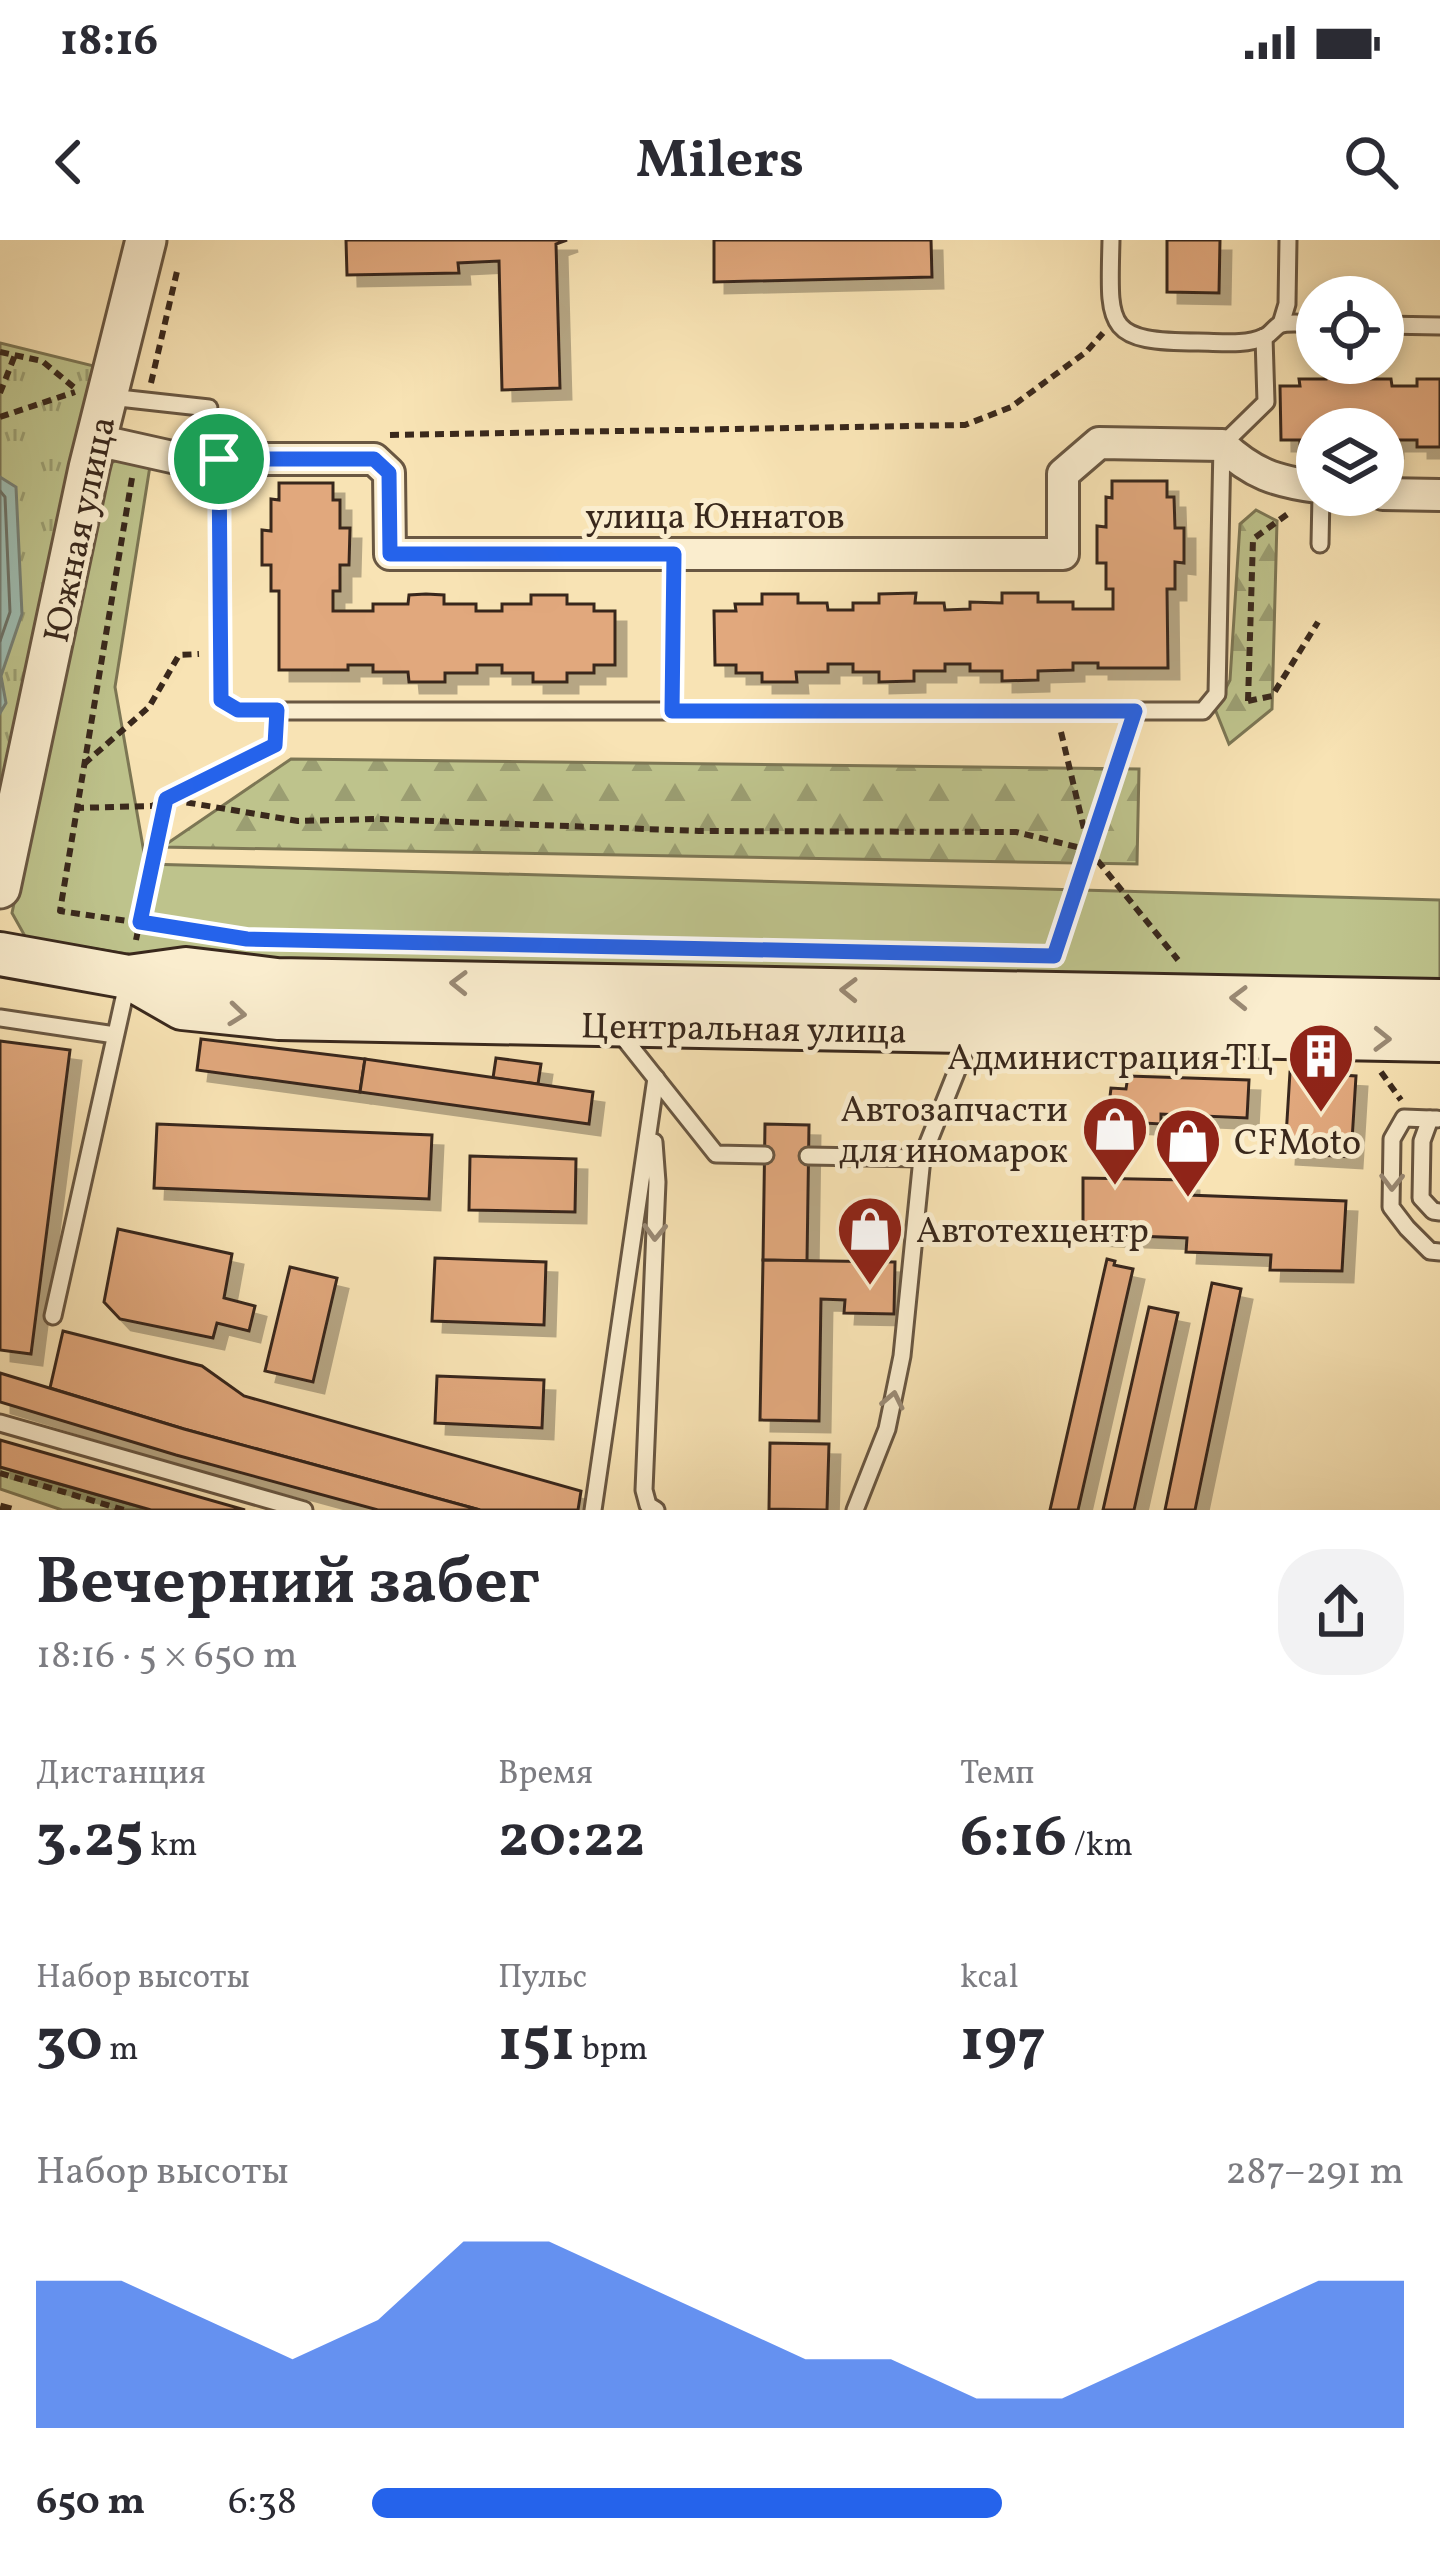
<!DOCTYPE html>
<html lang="ru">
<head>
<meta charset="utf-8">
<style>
  body { margin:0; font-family:Vollkorn,serif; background:#f2f2f3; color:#2b2b33; height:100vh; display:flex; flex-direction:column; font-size:45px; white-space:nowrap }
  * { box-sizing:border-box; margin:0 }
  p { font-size:39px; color:#7c7c81 }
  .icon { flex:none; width:66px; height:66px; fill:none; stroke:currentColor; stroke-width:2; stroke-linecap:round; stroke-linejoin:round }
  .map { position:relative; height:1270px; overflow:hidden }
  .sheet { display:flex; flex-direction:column; background:#fff; flex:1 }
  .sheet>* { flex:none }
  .buttons { position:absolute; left:1296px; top:36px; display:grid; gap:24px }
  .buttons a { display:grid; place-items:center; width:108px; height:108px; border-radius:50%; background:#fff; box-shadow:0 6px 18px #0003; font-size:60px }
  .pin { position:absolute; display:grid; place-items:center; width:102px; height:102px; color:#fff; margin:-51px; border:6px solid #fff; border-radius:50%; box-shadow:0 3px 12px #0007 }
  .round { display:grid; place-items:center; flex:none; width:126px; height:126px; border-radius:48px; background:#f2f2f3 }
  .headline { display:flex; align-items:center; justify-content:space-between; height:204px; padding:0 36px }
  h1 { font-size:66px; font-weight:700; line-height:90px }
  .metrics { display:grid; grid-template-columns:repeat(3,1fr); gap:18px; height:204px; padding:12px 36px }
  .metrics div { display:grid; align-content:center }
  .metrics b { font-size:60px; font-weight:700 }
  .metrics small { font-size:33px; font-weight:400 }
  .metrics p { font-size:33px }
  .chart { height:336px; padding:24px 36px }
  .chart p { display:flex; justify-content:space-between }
  .chart svg { width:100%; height:216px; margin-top:12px; fill:#2563eb; opacity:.7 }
  ul { padding:0 36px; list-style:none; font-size:39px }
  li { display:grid; grid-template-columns:192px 144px 1fr; align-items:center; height:90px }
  li i { height:30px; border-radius:15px; background:#2563eb }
  .status { display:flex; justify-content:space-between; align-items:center; height:84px; padding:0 60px; background:#fff; direction:ltr }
  .status svg { height:33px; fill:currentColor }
  header { display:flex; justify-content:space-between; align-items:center; height:156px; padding:0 36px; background:#fff; font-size:54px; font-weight:700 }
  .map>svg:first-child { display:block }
</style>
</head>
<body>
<div class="status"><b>18:16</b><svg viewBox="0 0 49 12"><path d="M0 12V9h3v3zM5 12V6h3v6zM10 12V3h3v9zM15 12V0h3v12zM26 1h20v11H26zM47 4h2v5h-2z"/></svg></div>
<header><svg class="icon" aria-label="back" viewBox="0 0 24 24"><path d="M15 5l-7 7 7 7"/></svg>Milers<svg class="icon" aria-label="search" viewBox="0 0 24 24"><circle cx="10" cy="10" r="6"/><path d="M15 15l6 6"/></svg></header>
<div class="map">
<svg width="1440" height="1270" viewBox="0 0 1440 1270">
  <defs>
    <pattern id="forest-firs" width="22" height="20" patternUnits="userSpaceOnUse" patternTransform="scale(3)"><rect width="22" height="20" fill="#bec38c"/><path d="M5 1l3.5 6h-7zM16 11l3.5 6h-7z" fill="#9b9e72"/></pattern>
    <pattern id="park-tufts" width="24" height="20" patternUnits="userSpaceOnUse" patternTransform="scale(3)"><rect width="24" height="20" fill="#bec38c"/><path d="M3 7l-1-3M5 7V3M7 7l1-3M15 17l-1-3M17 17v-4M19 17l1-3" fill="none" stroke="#9b9e72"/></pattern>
    <filter id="shadow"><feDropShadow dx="11" dy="11" stdDeviation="0" flood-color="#0004"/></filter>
  </defs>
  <rect width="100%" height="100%" fill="#f8e3b4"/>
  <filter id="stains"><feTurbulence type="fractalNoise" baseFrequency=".00167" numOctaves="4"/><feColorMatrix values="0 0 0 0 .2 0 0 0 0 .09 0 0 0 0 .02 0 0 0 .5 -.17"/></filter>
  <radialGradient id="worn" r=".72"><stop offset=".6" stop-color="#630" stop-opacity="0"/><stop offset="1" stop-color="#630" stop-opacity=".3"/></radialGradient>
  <!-- green -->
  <g fill="#bec38c" stroke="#7c7654" stroke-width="3">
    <path d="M 117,220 L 150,226 L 115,447 L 146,624 L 1440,660 L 1440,754 L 185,723 L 26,698 L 12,673 L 105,226 Z"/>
    <path d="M 0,1227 L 151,1270 L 62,1270 L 0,1249 Z"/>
  </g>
  <!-- forest -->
  <g fill="url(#forest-firs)" stroke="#7c7654" stroke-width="3">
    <path d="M 1256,270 L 1277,281 L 1272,469 L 1229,504 L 1215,469 L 1230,440 L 1240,284 Z"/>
    <path d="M 291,519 L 1139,529 L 1137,624 L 162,607 Z"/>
  </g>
  <!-- park -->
  <path fill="url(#park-tufts)" stroke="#7c7654" stroke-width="3" d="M 0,103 L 94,126 L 0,570 Z"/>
  <!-- water -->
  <path fill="#9ebdb2" stroke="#768176" stroke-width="3" d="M 0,237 L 16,247 L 22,374 L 1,436 L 6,463 L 0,473 Z"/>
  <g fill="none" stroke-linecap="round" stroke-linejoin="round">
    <!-- shore -->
    <path stroke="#6c7267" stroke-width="3" d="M 0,251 L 5,257 L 10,372 L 0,401"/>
  </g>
  <!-- building -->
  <g fill="#e1a87d" stroke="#39281c" stroke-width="3" filter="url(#shadow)">
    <path d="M 346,0 L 567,0 L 556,4 L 560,148 L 502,150 L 499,21 L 458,23 L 459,33 L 347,35 Z"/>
    <path d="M 714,0 L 931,0 L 932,37 L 714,42 Z"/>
    <path d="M 1167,0 L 1220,0 L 1219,53 L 1167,52 Z"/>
    <path d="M 1326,130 L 1362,130 L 1362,139 L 1391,139 L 1392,146 L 1417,146 L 1417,139 L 1440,139 L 1440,207 L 1417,207 L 1417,200 L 1392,200 L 1392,207 L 1383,207 L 1383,189 L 1317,189 L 1317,208 L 1300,208 L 1300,200 L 1281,200 L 1280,146 L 1300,146 L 1299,139 L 1326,139 Z"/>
    <path d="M 1112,241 L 1167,241 L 1167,257 L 1174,257 L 1175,288 L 1184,288 L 1184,323 L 1175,322 L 1175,349 L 1167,349 L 1168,428 L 1098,428 L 1098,423 L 1073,423 L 1073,430 L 1038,431 L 1038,440 L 1002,441 L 1002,431 L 970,431 L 970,424 L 945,424 L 945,431 L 914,431 L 914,441 L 879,442 L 879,432 L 853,432 L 853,424 L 828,424 L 828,432 L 796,432 L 797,442 L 762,442 L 762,433 L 736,433 L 736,425 L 715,425 L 714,371 L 736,371 L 735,364 L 762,364 L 762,354 L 798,354 L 798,363 L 827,363 L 828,370 L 853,370 L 853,363 L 879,363 L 879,354 L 916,353 L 915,363 L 944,363 L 945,370 L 970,369 L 970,362 L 1002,363 L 1002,353 L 1038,353 L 1038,362 L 1073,362 L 1073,369 L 1113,369 L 1113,349 L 1106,349 L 1106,323 L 1097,323 L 1097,286 L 1106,287 L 1106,257 L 1112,258 Z"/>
    <path d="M 279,243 L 333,243 L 333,260 L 340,260 L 340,288 L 350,288 L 349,325 L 340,325 L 340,351 L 333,351 L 333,371 L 373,371 L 373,364 L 408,364 L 409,355 L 426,354 L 444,355 L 444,364 L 476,364 L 476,371 L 502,371 L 502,364 L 531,364 L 531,355 L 567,355 L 567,364 L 594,364 L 594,371 L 615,371 L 615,425 L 594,425 L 594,433 L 567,433 L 567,442 L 533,442 L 533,433 L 502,433 L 502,425 L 477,425 L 477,433 L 445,433 L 445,442 L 409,442 L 408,432 L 373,432 L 373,425 L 348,425 L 348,430 L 279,430 L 279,351 L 271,351 L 271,325 L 262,325 L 262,290 L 271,291 L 271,259 L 279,260 Z"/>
    <path d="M 201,799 L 365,819 L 360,852 L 197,830 Z"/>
    <path d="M 0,801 L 70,810 L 31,1114 L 0,1110 Z"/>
    <path d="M 496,818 L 541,824 L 538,844 L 493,838 Z"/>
    <path d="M 365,819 L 593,852 L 589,884 L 360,852 Z"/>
    <path d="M 1290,832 L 1356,836 L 1351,917 L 1285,913 Z"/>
    <path d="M 1128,836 L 1249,840 L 1247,878 L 1161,874 L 1161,884 L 1107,881 L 1111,848 L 1126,849 Z"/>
    <path d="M 157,884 L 432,895 L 429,959 L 154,948 Z"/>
    <path d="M 765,884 L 809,885 L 807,1021 L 763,1020 Z"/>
    <path d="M 470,916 L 576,919 L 575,972 L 469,970 Z"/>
    <path d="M 1083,938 L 1188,940 L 1188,955 L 1346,961 L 1342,1031 L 1270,1030 L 1271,1015 L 1186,1012 L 1187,998 L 1083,994 Z"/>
    <path d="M 118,989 L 232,1014 L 224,1058 L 255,1066 L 249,1091 L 217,1083 L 213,1098 L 120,1079 L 104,1062 Z"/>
    <path d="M 435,1018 L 546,1022 L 544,1085 L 432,1081 Z"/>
    <path d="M 1107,1019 L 1115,1021 L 1114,1025 L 1133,1029 L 1078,1270 L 1050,1270 Z"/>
    <path d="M 763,1020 L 895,1022 L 894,1074 L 844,1073 L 845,1060 L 821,1059 L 819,1181 L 760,1180 Z"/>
    <path d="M 290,1027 L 337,1038 L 313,1142 L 265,1131 Z"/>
    <path d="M 1212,1043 L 1241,1049 L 1195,1270 L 1165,1270 Z"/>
    <path d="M 1149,1067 L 1178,1073 L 1134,1270 L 1103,1270 Z"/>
    <path d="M 63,1091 L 202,1126 L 244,1156 L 581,1251 L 578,1270 L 480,1270 L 184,1189 L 50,1148 Z"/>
    <path d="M 0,1133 L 184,1189 L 480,1270 L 378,1270 L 176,1215 L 0,1162 Z"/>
    <path d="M 437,1136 L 544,1140 L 542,1188 L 435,1183 Z"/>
    <path d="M 0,1200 L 245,1270 L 151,1270 L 0,1227 Z"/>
    <path d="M 770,1203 L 829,1204 L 827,1270 L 769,1269 Z"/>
  </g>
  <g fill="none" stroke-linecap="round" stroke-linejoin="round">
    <!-- service casing -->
    <g stroke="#695742" stroke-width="21">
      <g id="service">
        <path d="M 1111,0 C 1109,87 1104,102 1198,102 C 1219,102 1245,106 1264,97 C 1270,95 1274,88 1279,85 C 1289,81 1306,84 1317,84"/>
        <path d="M 1281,84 L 1287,64 L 1288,0"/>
        <path d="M 1383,85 L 1440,86"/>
        <path d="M 110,157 L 209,168"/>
        <path d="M 219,219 L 221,460 L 238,471 L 1203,471 L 1217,454 L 1222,205 L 1266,162 L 1264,97"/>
        <path d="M 1320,304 L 1321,255"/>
        <path d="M 672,471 L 674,314"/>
        <path d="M 0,778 L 115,795"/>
        <path d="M 619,792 L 716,914 L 765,915"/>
        <path d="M 1430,879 L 1404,878 L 1392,899 L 1391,967 L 1407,988 L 1430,1011 L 1440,1012"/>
        <path d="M 1437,879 L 1430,879 L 1422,901 L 1421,958 L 1433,971 L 1440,972"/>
        <path d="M 654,902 L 657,942 L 644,1250 L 648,1265 L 656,1270"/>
        <path d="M 808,916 L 922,918"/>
        <path d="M 53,1076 L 128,740"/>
        <path d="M 0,1183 L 304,1270"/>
        <path d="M 593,1270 L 656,838"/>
        <path d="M 855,1270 L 887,1189 L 902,1116 L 922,918 L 972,793"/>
      </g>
    </g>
    <!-- minor casing -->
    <g stroke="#695742" stroke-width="36">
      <g id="minor">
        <path d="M 96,200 L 181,219 L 374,219 L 389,233 L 390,314 L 1063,314 L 1063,234 L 1099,203 L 1222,205 C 1253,234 1275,241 1317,247"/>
        <path d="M 1383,254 L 1440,255"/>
      </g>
    </g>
    <!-- tertiary casing -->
    <g stroke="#695742" stroke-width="45">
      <path id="tertiary" d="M 0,648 L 89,228 L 146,0"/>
    </g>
    <!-- secondary casing -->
    <g stroke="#39281c" stroke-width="48">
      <g id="secondary">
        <path d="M 0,714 L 128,737 L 186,729 L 277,740 L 1440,761"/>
        <path d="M 128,737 L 182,768 L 279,778 L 1440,800"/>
      </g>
    </g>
    <!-- path -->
    <g stroke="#39281c" stroke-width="6" stroke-dasharray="9 6" stroke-linecap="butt">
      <path d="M 0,112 L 42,121 L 76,149"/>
      <path d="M 151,143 L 178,27"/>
      <path d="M 0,153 L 15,115"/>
      <path d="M 0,177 L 75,152"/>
      <path d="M 390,195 L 965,185 L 1011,167 L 1086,112 L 1103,93"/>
      <path d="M 132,238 L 60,671 L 195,691"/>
      <path d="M 1248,461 L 1253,299 L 1289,273"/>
      <path d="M 1248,461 L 1272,456 L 1318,382"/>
      <path d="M 1061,492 L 1089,610 L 1178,720"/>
      <path d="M 84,524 L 149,467 L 179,415 L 199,414"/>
      <path d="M 75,568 L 152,566 L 275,505 L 276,489"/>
      <path d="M 261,699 L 662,708"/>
      <path d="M 136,700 L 166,559 L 298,581 L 379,579 L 699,591 L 1016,592 L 1089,610"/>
      <path d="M 1053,716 L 1128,491"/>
      <path d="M 1381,832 L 1401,860"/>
      <path d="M 0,1233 L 124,1270"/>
    </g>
    <!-- service -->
    <use href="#service" stroke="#faedce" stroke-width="15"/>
    <!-- minor -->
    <use href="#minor" stroke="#faedce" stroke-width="30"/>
    <!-- tertiary -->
    <use href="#tertiary" stroke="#faedce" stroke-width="39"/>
    <!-- secondary -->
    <use href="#secondary" stroke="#faedce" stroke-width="42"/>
    <!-- rail -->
    <path stroke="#39281c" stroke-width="9" stroke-dasharray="21 21" stroke-linecap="butt" d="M 0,1267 L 11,1270"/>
  </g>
  <!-- one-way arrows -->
  <defs><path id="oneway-chevron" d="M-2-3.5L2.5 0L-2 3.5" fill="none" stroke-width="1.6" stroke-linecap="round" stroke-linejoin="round" transform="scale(3)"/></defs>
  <g stroke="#9a8a75">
    <use href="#oneway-chevron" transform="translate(459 743) rotate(-179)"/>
    <use href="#oneway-chevron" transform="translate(849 750) rotate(-179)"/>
    <use href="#oneway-chevron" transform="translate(1239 758) rotate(-179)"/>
    <use href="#oneway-chevron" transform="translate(237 774) rotate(6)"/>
    <use href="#oneway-chevron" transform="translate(1382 799) rotate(1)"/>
    <use href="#oneway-chevron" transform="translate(1392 942) rotate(91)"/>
    <use href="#oneway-chevron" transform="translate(655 992) rotate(92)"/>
    <use href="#oneway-chevron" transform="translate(893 1160) rotate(-78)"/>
  </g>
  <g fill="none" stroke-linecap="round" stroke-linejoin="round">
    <!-- route casing -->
    <g stroke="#fff" stroke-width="24">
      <path id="route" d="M 219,219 L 374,219 L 389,233 L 390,314 L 674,314 L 672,471 L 1135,471 L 1054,716 L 247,699 L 140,682 L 166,559 L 275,505 L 277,470 L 238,470 L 221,460 Z"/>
    </g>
    <!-- route -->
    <use href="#route" stroke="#2563eb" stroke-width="15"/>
  </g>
  <!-- icons -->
  <defs>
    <g id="building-pin" transform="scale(3.45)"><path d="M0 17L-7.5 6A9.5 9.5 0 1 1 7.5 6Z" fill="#8f2418" stroke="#faedce"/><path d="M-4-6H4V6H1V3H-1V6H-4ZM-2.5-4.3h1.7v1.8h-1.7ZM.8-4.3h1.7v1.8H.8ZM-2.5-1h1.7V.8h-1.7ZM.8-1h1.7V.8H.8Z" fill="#fff"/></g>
    <g id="shop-pin" transform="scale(3.45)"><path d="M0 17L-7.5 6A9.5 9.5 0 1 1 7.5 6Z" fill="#8f2418" stroke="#faedce"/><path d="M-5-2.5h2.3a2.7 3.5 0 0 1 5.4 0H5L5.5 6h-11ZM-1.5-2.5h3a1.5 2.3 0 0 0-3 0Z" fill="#fff"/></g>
  </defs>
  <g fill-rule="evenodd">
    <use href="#building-pin" x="1321" y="816"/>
    <use href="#shop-pin" x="1115" y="889"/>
    <use href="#shop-pin" x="1188" y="901"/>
    <use href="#shop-pin" x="870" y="989"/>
  </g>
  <g text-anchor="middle" stroke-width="10" stroke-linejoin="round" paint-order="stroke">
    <!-- street labels -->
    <g font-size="36" fill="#39281c" stroke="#faedce">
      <text x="715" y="288">улица Юннатов</text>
      <text transform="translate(78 289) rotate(-78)" y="13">Южная улица</text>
      <text transform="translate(744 787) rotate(1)" y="13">Центральная улица</text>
    </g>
    <!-- poi labels -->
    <g font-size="36" fill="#39281c" stroke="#faedce" text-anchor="end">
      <text x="1274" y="829">Администрация ТЦ</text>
      <text x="1068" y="881">Автозапчасти<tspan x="1068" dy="41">для иномарок</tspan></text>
      <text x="1234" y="914" text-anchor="start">CFMoto</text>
      <text x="916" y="1002" text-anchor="start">Автотехцентр</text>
    </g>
  </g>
  <rect width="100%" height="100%" filter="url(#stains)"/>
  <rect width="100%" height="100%" fill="url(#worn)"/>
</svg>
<div class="buttons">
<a><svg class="icon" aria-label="locate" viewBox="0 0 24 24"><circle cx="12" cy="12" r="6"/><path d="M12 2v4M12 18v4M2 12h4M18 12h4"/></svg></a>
<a><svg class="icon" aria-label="layers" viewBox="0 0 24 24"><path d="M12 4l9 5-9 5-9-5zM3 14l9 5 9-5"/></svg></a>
</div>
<div class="pin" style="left:219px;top:219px;background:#1e9e55"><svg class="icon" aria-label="arrive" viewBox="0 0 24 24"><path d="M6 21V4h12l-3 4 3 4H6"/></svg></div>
</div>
<section class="sheet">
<div class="headline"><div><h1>Вечерний забег</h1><p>18:16 · 5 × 650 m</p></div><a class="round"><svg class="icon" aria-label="share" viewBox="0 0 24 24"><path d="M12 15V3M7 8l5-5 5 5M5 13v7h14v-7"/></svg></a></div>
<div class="metrics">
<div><p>Дистанция</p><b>3.25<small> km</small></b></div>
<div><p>Время</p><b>20:22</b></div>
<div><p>Темп</p><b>6:16<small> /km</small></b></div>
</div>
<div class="metrics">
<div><p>Набор высоты</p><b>30<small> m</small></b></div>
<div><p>Пульс</p><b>151<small> bpm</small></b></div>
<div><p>kcal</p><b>197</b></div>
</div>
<div class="chart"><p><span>Набор высоты</span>287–291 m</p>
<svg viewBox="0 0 160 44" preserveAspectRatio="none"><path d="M0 44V14L10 14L20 22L30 30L40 22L50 6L60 6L70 14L80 22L90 30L100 30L110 38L120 38L130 30L140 22L150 14L160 14V44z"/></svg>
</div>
<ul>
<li><b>650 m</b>6:38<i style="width:61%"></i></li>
</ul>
</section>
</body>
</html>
